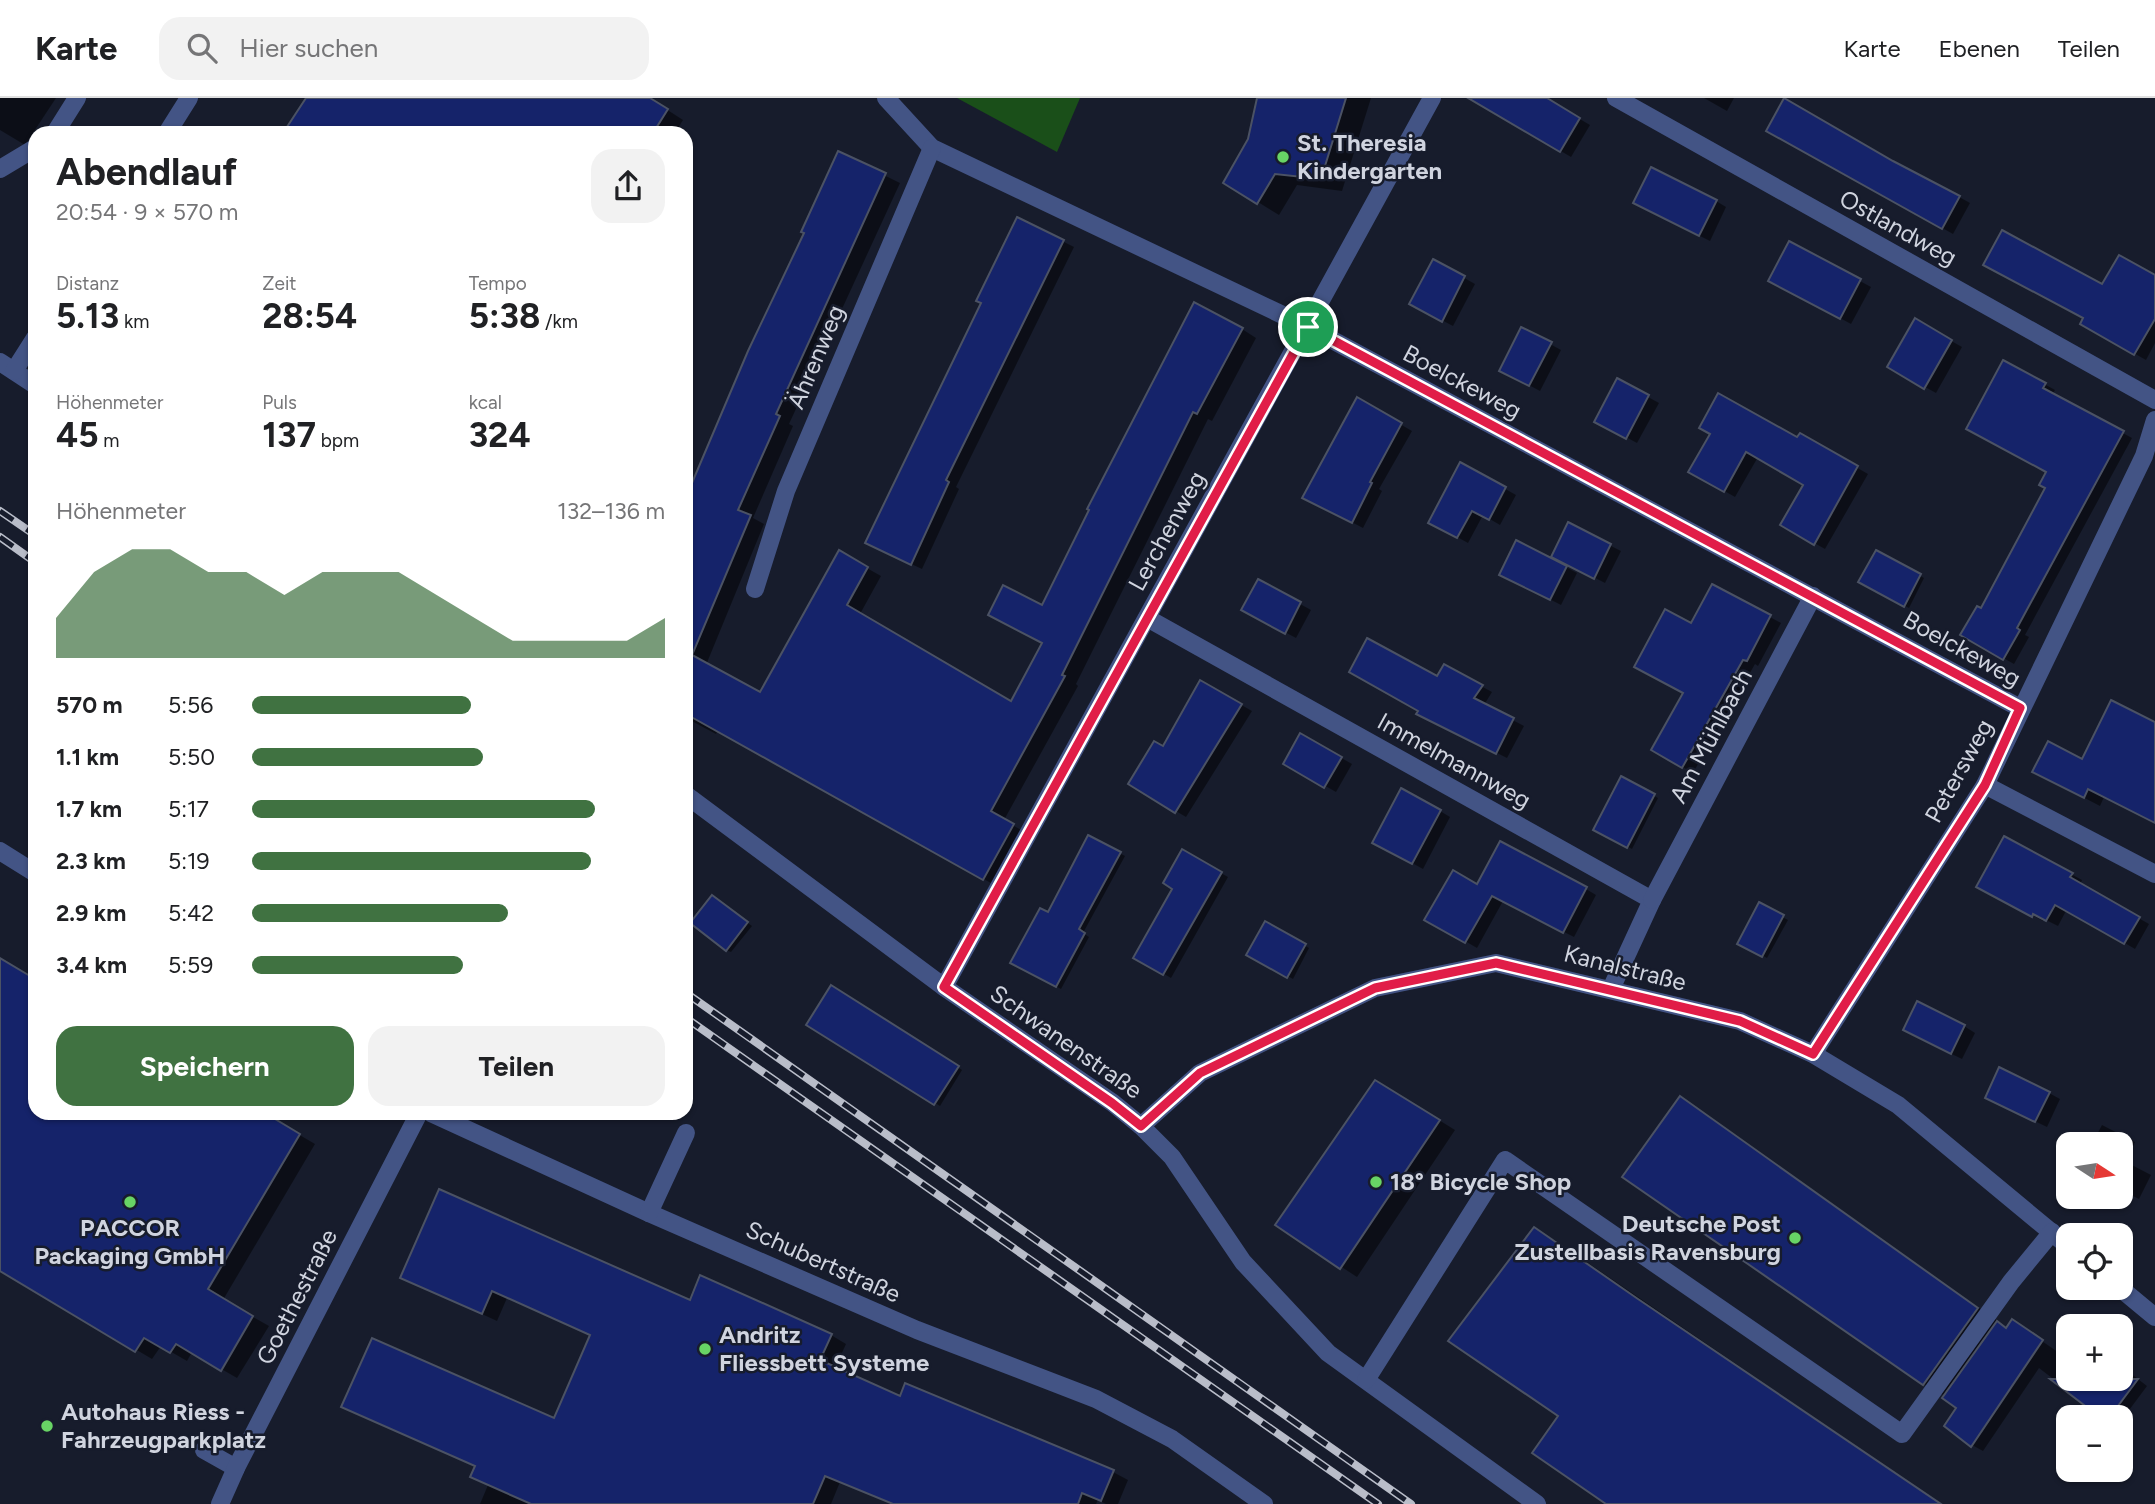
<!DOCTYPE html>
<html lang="de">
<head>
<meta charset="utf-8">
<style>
  body { margin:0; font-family:Figtree,sans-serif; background:#f2f2f2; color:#202124; height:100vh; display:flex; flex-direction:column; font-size:26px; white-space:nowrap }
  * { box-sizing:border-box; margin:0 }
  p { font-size:23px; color:#757577 }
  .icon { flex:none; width:38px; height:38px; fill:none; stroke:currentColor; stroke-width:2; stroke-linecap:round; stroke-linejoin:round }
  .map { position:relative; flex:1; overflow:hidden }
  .drawer { position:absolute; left:28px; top:28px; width:665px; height:994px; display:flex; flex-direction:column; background:#fff; border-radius:21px; box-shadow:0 2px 5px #0004 }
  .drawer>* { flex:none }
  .needle { width:46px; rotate:102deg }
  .fabs { position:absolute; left:2056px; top:1034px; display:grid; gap:14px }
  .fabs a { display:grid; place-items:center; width:77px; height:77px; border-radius:14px; background:#fff; box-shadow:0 2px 5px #0004; font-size:35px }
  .pin { position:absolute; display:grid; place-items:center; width:60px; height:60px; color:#fff; margin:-30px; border:4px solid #fff; border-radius:50%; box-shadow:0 2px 7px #0007 }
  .round { display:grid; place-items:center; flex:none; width:74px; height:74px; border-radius:21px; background:#f2f2f2 }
  .summary { display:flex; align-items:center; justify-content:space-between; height:119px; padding:0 28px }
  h1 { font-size:38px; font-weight:700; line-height:52px }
  .figures { display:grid; grid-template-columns:repeat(3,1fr); gap:10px; height:119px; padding:7px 28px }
  .figures div { display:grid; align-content:center }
  .figures b { font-size:35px; font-weight:700 }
  .figures small { font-size:19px; font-weight:400 }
  .figures p { font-size:19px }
  .chart { height:196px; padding:14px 28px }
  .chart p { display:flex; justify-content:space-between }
  .chart svg { width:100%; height:126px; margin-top:7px; fill:#407241; opacity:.7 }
  .primary-button { display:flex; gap:14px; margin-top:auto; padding:14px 28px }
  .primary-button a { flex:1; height:80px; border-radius:21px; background:#407241; color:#fff; font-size:28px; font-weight:700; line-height:80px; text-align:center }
  .primary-button a+a { background:#f2f2f2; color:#202124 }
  ul { padding:0 28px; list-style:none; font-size:23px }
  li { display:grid; grid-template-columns:112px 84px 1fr; align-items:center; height:52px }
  li i { height:18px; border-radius:9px; background:#407241 }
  header { display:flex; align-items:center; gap:42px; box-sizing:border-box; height:98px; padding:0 35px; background:#fff; border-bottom:2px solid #e0e0e0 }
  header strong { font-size:33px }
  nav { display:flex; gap:38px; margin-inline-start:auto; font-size:24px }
  .search { width:490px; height:63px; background:#f2f2f2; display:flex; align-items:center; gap:18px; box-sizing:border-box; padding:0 24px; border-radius:21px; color:#757577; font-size:26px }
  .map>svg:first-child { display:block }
</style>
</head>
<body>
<header>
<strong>Karte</strong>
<div class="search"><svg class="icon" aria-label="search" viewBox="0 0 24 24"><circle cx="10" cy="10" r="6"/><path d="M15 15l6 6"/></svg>Hier suchen</div>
<nav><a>Karte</a><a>Ebenen</a><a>Teilen</a></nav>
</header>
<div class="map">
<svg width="2155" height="1406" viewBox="0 0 2155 1406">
  <rect width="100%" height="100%" fill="#171c2c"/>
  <!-- green -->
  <path fill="#1a4f19" d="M 957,0 L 1080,0 L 1057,54 Z"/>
  <!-- shadow -->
  <g fill="#0007">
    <path d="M 0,0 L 56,0 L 25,47 L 0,32 Z"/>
    <path d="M 308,0 L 649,0 L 683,22 L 675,35 L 285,35 Z"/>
    <path d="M 1259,0 L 1371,0 L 1342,93 L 1297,87 L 1279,117 L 1258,104 L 1250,42 Z"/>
    <path d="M 1505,0 L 1544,0 L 1590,27 L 1571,59 L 1496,15 Z"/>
    <path d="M 1704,0 L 1734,0 L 1727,13 Z"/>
    <path d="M 1785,2 L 1970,105 L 1953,136 L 1768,32 Z"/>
    <path d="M 839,55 L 900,85 L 789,326 L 793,328 L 753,420 L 764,426 L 706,567 L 761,597 L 840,455 L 881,478 L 860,516 L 1011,605 L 1044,545 L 1043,509 L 1242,231 L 1256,240 L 1212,323 L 1208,321 L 1076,586 L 1078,588 L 1004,722 L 1028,736 L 998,789 L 718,632 L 716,636 L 686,620 L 686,403 L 806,135 Z"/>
    <path d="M 1716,103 L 1726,109 L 1710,143 L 1646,111 Z"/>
    <path d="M 1018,121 L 1074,149 L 956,389 L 959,391 L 922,471 L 877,450 Z"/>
    <path d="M 1789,145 L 1871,189 L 1851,226 L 1781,188 Z"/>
    <path d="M 1434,163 L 1475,186 L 1453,228 L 1411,206 Z"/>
    <path d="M 2155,180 L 2155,245 L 2146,262 L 2082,226 L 2103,189 Z"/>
    <path d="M 1916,223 L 1962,249 L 1936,295 L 1889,269 Z"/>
    <path d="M 1522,231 L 1561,252 L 1540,293 L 1512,278 Z"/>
    <path d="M 2004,264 L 2055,292 L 2052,297 L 2132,340 L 2025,537 L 2029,539 L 2014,566 L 1962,537 L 1982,512 L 2047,389 L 2048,374 Z"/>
    <path d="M 1617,282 L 1659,305 L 1637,345 L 1596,323 Z"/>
    <path d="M 1358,302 L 1412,333 L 1379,391 L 1382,393 L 1363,430 L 1315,405 Z"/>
    <path d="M 1712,335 L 1798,341 L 1800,337 L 1868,376 L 1825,451 L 1782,427 L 1805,387 L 1758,359 L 1735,399 L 1691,374 Z"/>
    <path d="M 1461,366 L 1516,397 L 1500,427 L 1483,417 L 1468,445 L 1430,424 Z"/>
    <path d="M 1569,427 L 1621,453 L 1605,485 L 1564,464 Z"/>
    <path d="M 1517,444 L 1577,475 L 1561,507 L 1512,482 Z"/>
    <path d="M 1877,454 L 1924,480 L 1909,510 L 1861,484 Z"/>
    <path d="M 1258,483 L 1311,512 L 1296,540 L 1243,512 Z"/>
    <path d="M 1713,488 L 1781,525 L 1758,568 L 1755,566 L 1693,675 L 1653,652 L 1685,595 L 1692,527 Z"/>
    <path d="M 1444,568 L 1492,594 L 1484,607 L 1524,628 L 1507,660 L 1429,621 L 1437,581 Z"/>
    <path d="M 1201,584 L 1252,613 L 1186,719 L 1130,686 L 1163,650 Z"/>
    <path d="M 1301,637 L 1352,666 L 1336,694 L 1285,665 Z"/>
    <path d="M 2155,658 L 2155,724 L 2104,699 L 2100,708 L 2050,682 L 2083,663 Z"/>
    <path d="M 1622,680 L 1658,700 L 1632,751 L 1595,731 Z"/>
    <path d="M 1440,713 L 1450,719 L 1423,771 L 1374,744 Z"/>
    <path d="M 1089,739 L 1125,758 L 1083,835 L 1089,839 L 1061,891 L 1012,864 L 1048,817 Z"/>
    <path d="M 2005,740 L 2082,782 L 2080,787 L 2149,826 L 2135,851 L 2067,811 L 2058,828 L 2044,821 L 2043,823 L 1989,794 Z"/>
    <path d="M 1183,754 L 1228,779 L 1171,880 L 1135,859 L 1175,790 Z"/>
    <path d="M 1477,789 L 1586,791 L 1596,797 L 1574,839 L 1503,803 L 1477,850 L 1427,821 Z"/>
    <path d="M 717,802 L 752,828 L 731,854 L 726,852 Z"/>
    <path d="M 1760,807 L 1788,822 L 1767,860 L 1739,845 Z"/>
    <path d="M 1265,825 L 1309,850 L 1293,881 L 1248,856 Z"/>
    <path d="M 0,861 L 35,882 L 35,1015 L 262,1015 L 315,1046 L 223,1202 L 269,1228 L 237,1280 L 192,1254 L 187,1263 L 161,1248 L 152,1261 L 0,1171 Z"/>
    <path d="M 832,889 L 962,972 L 940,1008 L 809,926 Z"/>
    <path d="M 1964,928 L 1975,935 L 1962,961 L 1915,938 Z"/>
    <path d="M 1392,993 L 1455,1032 L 1357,1179 L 1277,1127 Z"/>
    <path d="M 2049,995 L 2060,1001 L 2047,1029 L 1998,1005 Z"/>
    <path d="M 1681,1000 L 1702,1013 L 1999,1224 L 1997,1226 L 2008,1232 L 2023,1230 L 2068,1261 L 2068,1281 L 2121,1281 L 2121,1268 L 2147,1288 L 2121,1323 L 2121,1320 L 2104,1320 L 2039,1270 L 1983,1353 L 1972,1347 L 1947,1328 L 1958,1309 L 1945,1298 L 1924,1286 L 1625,1078 Z"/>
    <path d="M 2102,1027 L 2135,1044 L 2126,1064 L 2151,1077 L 2139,1101 L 2121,1092 L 2121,1046 L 2092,1046 Z"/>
    <path d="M 1535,1131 L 1556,1143 L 1941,1406 L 1609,1406 L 1560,1317 Z"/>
    <path d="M 402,1179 L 691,1204 L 831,1237 L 846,1246 L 835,1270 L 901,1300 L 1113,1374 L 1128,1382 L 1118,1406 L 1106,1406 L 1098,1402 L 1096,1406 L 892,1406 L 840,1384 L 831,1406 L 480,1406 L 488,1387 L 472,1378 L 476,1369 L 343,1308 L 555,1323 L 592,1238 L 507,1200 L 497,1223 Z"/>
  </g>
  <!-- building -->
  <g fill="#15236a" stroke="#4b5264" stroke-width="2">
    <path d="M 306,0 L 650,0 L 668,11 L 653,35 L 283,35 Z"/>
    <path d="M 1257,0 L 1346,0 L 1321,81 L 1275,76 L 1257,106 L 1223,85 L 1248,41 Z"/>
    <path d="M 1468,0 L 1547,0 L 1580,20 L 1560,54 Z"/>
    <path d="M 1784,0 L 1893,63 L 1960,98 L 1942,131 L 1766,33 Z"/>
    <path d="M 838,53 L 886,75 L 776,316 L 780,318 L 738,412 L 751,417 L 692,557 L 760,594 L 839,452 L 868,469 L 847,507 L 1011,603 L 1042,545 L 988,517 L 1003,487 L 1042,507 L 1089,412 L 1087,411 L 1194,204 L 1243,230 L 1197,316 L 1193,314 L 1062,577 L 1065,578 L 991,713 L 1014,726 L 983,782 L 686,616 L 686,399 L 748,253 L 804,135 L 801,134 Z"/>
    <path d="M 1651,69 L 1717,102 L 1699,138 L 1633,105 Z"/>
    <path d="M 1017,119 L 1064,142 L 946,382 L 949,384 L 911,467 L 865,445 L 981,205 L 976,203 Z"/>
    <path d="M 2002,132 L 2102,186 L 2119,157 L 2155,177 L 2155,221 L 2134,257 L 2080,226 L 2083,220 L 1983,167 Z"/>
    <path d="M 1789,143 L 1861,181 L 1840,221 L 1768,183 Z"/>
    <path d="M 1433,161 L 1465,178 L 1442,224 L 1409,206 Z"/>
    <path d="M 1915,220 L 1952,242 L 1924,291 L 1887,269 Z"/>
    <path d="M 1521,229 L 1552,244 L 1529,288 L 1499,273 Z"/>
    <path d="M 2003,262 L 2046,285 L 2043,290 L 2124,333 L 2017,530 L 2020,532 L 2003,562 L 1960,537 L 1977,508 L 1981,510 L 2045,390 L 2039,387 L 2046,374 L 1966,331 Z"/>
    <path d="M 1617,280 L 1649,297 L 1626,341 L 1594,324 Z"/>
    <path d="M 1718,295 L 1797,339 L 1800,335 L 1858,368 L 1814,447 L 1780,427 L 1803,387 L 1746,354 L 1724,394 L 1688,374 L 1710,336 L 1699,330 Z"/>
    <path d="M 1357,299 L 1402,325 L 1370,384 L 1372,385 L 1352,425 L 1302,400 Z"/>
    <path d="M 1460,364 L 1506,389 L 1489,422 L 1472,413 L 1457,440 L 1428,425 Z"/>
    <path d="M 1568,424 L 1611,446 L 1594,481 L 1551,459 Z"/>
    <path d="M 1516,442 L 1567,468 L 1550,502 L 1499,477 Z"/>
    <path d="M 1876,452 L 1921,476 L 1904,509 L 1858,484 Z"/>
    <path d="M 1258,481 L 1301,504 L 1285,536 L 1241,512 Z"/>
    <path d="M 1712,486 L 1771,517 L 1747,563 L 1743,562 L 1682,670 L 1651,652 L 1683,595 L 1634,569 L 1665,511 L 1691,525 Z"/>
    <path d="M 1367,540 L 1437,578 L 1444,566 L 1483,587 L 1474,600 L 1514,620 L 1496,656 L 1416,616 L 1418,613 L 1349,574 Z"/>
    <path d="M 1200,582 L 1242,606 L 1175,715 L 1128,686 L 1154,643 L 1163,648 Z"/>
    <path d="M 2111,602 L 2155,624 L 2155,725 L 2088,691 L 2084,700 L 2032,674 L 2048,643 L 2082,661 Z"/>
    <path d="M 1300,635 L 1342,659 L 1324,690 L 1283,666 Z"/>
    <path d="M 1621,678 L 1655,696 L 1627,750 L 1593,732 Z"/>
    <path d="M 1401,690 L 1441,712 L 1412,766 L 1372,745 Z"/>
    <path d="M 1088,737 L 1121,754 L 1079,831 L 1085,835 L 1056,889 L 1010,865 L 1040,810 L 1048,814 Z"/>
    <path d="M 2004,738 L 2073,775 L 2070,779 L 2140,819 L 2124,846 L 2055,807 L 2046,823 L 2033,816 L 2032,819 L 1976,789 Z"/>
    <path d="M 1500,743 L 1587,789 L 1563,835 L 1492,798 L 1465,845 L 1424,822 L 1453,772 L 1477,786 Z"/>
    <path d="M 1182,751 L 1222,774 L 1163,877 L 1133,860 L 1172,791 L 1163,785 Z"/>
    <path d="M 712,797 L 748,824 L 726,853 L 690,825 Z"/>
    <path d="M 1759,804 L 1784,817 L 1762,859 L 1737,846 Z"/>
    <path d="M 1265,823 L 1306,846 L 1287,880 L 1246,857 Z"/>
    <path d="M 0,860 L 35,881 L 35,1015 L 265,1015 L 300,1036 L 208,1191 L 253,1218 L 221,1273 L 176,1246 L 170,1255 L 144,1240 L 135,1254 L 0,1173 Z"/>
    <path d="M 831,887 L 959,968 L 934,1007 L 806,927 Z"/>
    <path d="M 1917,903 L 1965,927 L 1951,956 L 1903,932 Z"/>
    <path d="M 1999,969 L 2050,994 L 2035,1024 L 1985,1000 Z"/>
    <path d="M 1375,982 L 1440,1022 L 1340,1171 L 1275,1127 Z"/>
    <path d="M 1680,998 L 1978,1210 L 1923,1287 L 1622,1079 Z"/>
    <path d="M 439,1091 L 690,1202 L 700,1177 L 832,1236 L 820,1262 L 900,1298 L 905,1285 L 1114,1372 L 1101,1403 L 1082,1395 L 1078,1406 L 893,1406 L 825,1378 L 813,1406 L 531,1406 L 470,1379 L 475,1368 L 341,1309 L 372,1240 L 554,1320 L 590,1237 L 492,1193 L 482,1216 L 400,1180 Z"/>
    <path d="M 1534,1129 L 1638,1201 L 1941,1406 L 1606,1406 L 1532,1355 L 1558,1318 L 1448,1243 Z"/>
    <path d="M 2012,1221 L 2043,1242 L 1971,1349 L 1944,1328 L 1956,1310 L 1942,1300 L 1997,1223 L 2006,1230 Z"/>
    <path d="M 2050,1281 L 2138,1281 L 2109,1320 L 2101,1320 Z"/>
  </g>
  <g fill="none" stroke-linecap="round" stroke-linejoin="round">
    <!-- minor -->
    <g stroke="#435485" stroke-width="18">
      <path d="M 886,0 L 932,50 L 1308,229 L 2020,610"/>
      <path d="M 1616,0 L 2155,302"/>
      <path d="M 55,35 L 77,0"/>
      <path d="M 167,35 L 189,0"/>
      <path d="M 0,71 L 35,50"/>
      <path d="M 0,264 L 35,287"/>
      <path d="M 14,273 L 35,240"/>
      <path d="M 755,491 L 786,393 L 932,50"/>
      <path d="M 1147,520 L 1652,802 L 1611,891"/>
      <path d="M 1985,687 L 2155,776"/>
      <path d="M 686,697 L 944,889 L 1113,1005 L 1141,1028 L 1172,1059 L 1243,1164 L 1328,1255 L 1537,1406"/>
      <path d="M 0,753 L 35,775"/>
      <path d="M 1652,802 L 1813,498"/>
      <path d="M 944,889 L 1432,0"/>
      <path d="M 1813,956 L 1985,687 L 2144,358 L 2155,322"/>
      <path d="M 431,1015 L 649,1115 L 917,1232 L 1096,1301 L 1172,1341 L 1264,1406"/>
      <path d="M 1141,1028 L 1200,975 L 1375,890 L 1496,865 L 1740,923 L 1813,956 L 1898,1007 L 2068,1148"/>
      <path d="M 649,1115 L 686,1035"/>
      <path d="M 2120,1190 L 2155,1219"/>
      <path d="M 1366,1282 L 1505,1062 L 1902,1336 L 2011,1184 L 2052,1134"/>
      <path d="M 204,1352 L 236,1370"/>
      <path d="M 220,1406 L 236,1370 L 419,1015"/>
    </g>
    <!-- rail casing -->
    <g stroke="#b9bdc9" stroke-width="8">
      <g id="rail">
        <path d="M 0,413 L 35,437"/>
        <path d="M 0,439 L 35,464"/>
        <path d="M 686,895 L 1411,1406"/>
        <path d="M 686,920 L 1378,1406"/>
      </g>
    </g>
    <!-- rail -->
    <use href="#rail" stroke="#171c2c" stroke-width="5" stroke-dasharray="16" stroke-linecap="butt"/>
  </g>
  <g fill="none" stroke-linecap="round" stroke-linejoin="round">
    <!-- route casing -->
    <g stroke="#fff" stroke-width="14">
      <path id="route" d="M 1308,229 L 2020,610 L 1985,687 L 1813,956 L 1740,923 L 1496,865 L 1375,890 L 1200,975 L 1141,1028 L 1112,1005 L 944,889 Z"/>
    </g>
    <!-- route -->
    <use href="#route" stroke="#e11d48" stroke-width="9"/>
  </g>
  <!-- markers -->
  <g fill="#68d465" stroke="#171c2c" stroke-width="2.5">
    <circle cx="1283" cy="59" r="7"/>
    <circle cx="1376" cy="1084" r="7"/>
    <circle cx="130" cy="1104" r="7"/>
    <circle cx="1795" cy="1140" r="7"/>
    <circle cx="705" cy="1251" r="7"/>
    <circle cx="47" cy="1328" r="7"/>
  </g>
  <g text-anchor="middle" stroke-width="5" stroke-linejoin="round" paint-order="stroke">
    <!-- poi labels -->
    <g font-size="24" font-weight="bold" fill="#d0d4df" stroke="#171c2c" text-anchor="start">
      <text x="1297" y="53">St. Theresia<tspan x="1297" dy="28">Kindergarten</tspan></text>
      <text x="1390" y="1092">18° Bicycle Shop</text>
      <text x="1781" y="1134" text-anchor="end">Deutsche Post<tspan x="1781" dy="28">Zustellbasis Ravensburg</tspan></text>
      <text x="130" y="1138" text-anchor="middle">PACCOR<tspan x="130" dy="28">Packaging GmbH</tspan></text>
      <text x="719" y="1245">Andritz<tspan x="719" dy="28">Fliessbett Systeme</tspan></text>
      <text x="61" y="1322">Autohaus Riess -<tspan x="61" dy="28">Fahrzeugparkplatz</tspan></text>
    </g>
    <!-- street labels -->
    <g font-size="24" fill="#d0d4df" stroke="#171c2c">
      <text transform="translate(1898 130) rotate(29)" y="8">Ostlandweg</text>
      <text transform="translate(816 259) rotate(-67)" y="8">Ährenweg</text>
      <text transform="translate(1462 284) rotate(28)" y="8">Boelckeweg</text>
      <text transform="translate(1167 433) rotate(-61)" y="8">Lerchenweg</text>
      <text transform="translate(1962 551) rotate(29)" y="8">Boelckeweg</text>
      <text transform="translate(1711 638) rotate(-62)" y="8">Am Mühlbach</text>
      <text transform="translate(1454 663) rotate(29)" y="8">Immelmannweg</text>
      <text transform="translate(1959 673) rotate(-61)" y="8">Petersweg</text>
      <text transform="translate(1625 870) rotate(14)" y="8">Kanalstraße</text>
      <text transform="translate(1066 944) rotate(35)" y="8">Schwanenstraße</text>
      <text transform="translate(823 1164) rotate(24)" y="8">Schubertstraße</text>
      <text transform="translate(297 1199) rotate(-63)" y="8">Goethestraße</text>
    </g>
  </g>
</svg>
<div class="fabs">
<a><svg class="needle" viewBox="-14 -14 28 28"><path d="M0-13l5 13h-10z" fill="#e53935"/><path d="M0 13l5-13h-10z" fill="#757577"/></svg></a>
<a><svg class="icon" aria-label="locate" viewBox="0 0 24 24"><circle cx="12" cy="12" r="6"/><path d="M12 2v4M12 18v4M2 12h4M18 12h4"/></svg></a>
<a>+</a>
<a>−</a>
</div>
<div class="pin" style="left:1308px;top:229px;background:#1e9e55"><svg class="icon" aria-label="arrive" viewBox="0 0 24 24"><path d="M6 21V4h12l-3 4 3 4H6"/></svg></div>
<section class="drawer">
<div class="summary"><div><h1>Abendlauf</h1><p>20:54 · 9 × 570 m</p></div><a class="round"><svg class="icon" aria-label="share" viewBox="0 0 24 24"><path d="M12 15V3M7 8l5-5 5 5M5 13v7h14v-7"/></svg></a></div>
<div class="figures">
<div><p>Distanz</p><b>5.13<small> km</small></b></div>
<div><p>Zeit</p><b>28:54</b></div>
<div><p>Tempo</p><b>5:38<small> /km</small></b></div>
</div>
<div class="figures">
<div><p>Höhenmeter</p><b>45<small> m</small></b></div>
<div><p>Puls</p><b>137<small> bpm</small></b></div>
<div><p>kcal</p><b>324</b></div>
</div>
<div class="chart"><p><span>Höhenmeter</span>132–136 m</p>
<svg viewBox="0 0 160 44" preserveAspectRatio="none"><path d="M0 44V30L10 14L20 6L30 6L40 14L50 14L60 22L70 14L80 14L90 14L100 22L110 30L120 38L130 38L140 38L150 38L160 30V44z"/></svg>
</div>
<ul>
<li><b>570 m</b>5:56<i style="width:53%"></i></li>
<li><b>1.1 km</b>5:50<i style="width:56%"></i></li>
<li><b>1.7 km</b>5:17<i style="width:83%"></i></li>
<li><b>2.3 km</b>5:19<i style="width:82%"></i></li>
<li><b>2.9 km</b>5:42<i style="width:62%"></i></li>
<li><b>3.4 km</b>5:59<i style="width:51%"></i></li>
</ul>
<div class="primary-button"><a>Speichern</a><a>Teilen</a></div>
</section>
</div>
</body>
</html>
